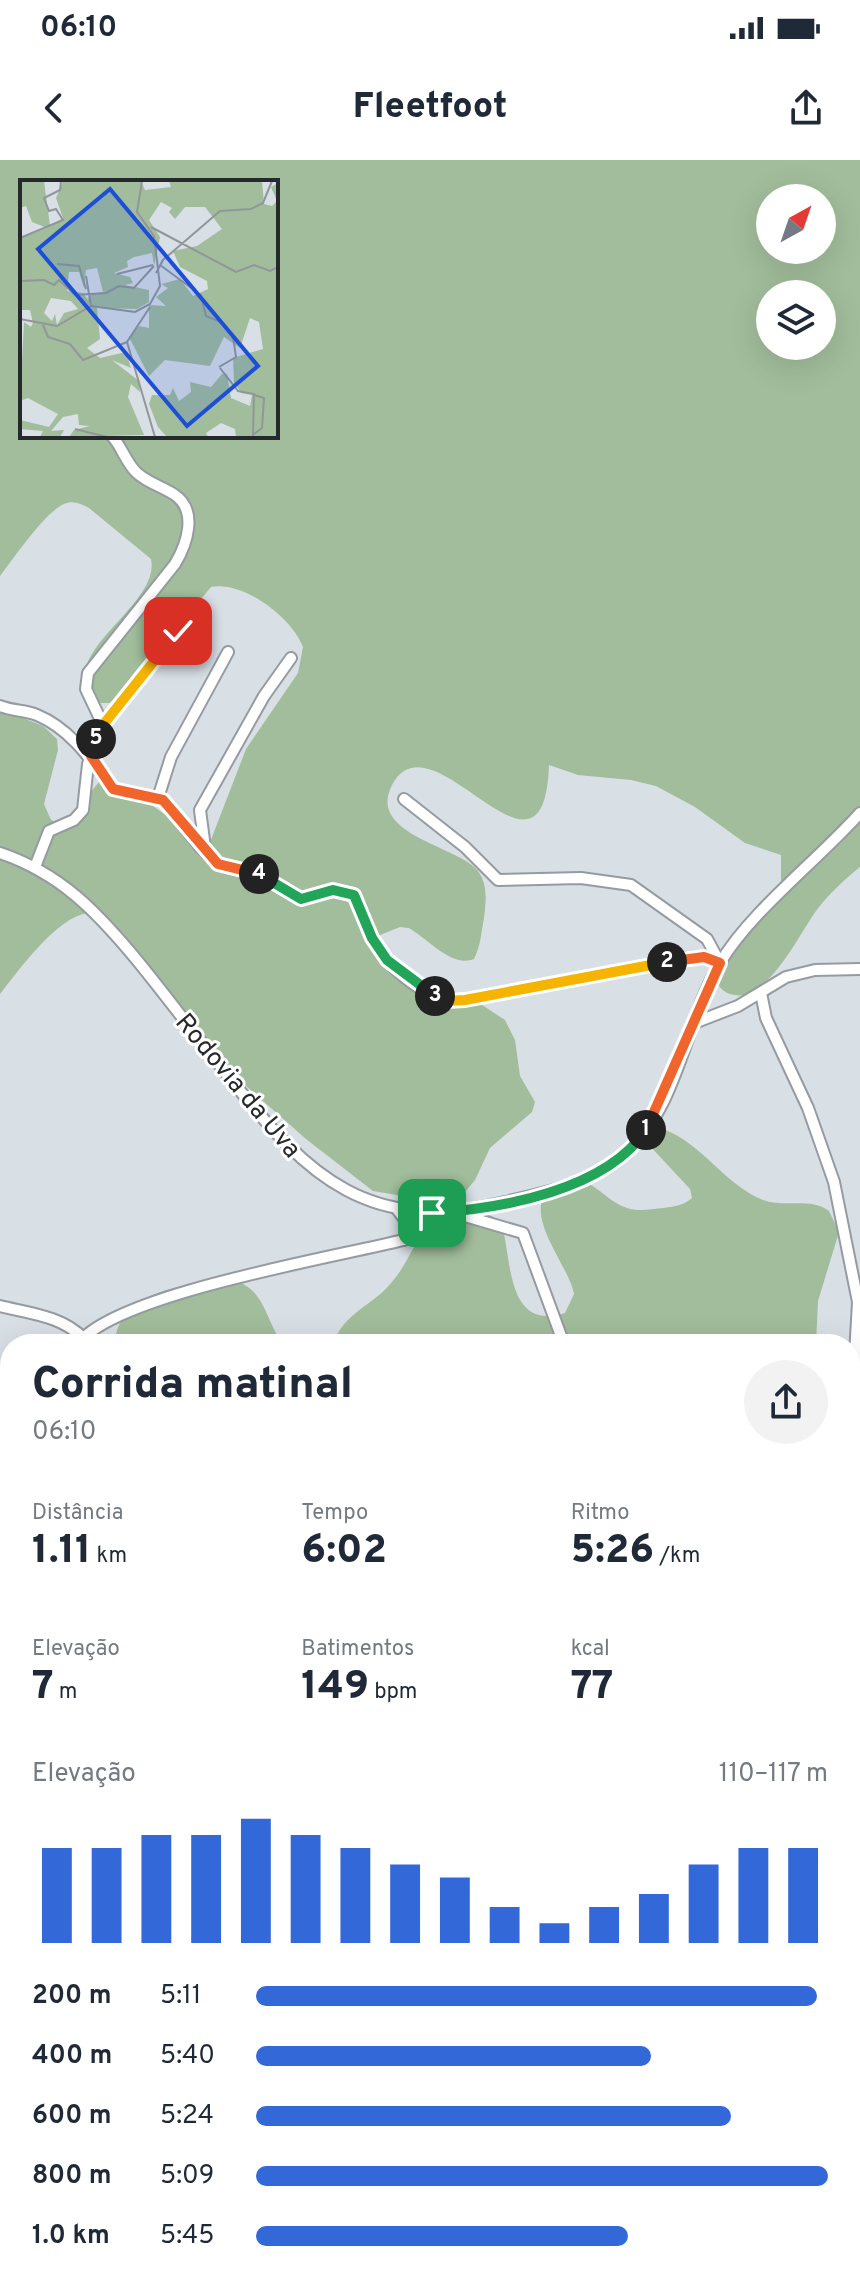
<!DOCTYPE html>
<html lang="pt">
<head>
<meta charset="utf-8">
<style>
  body { margin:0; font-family:Overpass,sans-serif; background:#f2f2f3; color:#1f2937; height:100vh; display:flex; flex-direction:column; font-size:30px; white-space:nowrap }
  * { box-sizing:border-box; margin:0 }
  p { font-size:26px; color:#747a83 }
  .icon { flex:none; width:44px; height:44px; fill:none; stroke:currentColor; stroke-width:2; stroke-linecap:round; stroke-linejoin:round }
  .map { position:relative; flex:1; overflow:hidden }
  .drawer { position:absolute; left:0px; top:1174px; width:860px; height:950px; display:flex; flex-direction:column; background:#fff; border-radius:32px 32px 0 0; box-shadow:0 8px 32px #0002 }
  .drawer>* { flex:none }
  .needle { width:52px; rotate:40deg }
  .tools { position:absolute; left:756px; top:24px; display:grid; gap:16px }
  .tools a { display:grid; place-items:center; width:80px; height:80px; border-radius:50%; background:#fff; box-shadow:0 8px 32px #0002; font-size:40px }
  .pin { position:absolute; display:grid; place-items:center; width:68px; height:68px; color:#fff; margin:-34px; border-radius:16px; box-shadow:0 4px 12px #0006 }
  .km { position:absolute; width:40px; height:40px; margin:-20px; border-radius:50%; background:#222; color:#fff; font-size:22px; line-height:40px; text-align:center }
  .round { display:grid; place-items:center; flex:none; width:84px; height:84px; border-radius:42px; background:#f2f2f3 }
  .overview { display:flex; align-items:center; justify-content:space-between; height:136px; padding:0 32px }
  h1 { font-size:44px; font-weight:800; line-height:60px }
  .stats { display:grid; grid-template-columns:repeat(3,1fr); gap:12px; height:136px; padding:8px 32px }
  .stats div { display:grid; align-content:center }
  .stats b { font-size:40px; font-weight:800 }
  .stats small { font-size:22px; font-weight:400 }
  .stats p { font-size:22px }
  .chart { height:224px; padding:16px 32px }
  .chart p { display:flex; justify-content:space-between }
  .chart svg { width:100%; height:144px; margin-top:8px; stroke:#3268d7; stroke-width:6 }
  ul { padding:0 32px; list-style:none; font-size:26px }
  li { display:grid; grid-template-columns:128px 96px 1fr; align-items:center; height:60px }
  li i { height:20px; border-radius:10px; background:#3268d7 }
  .status { display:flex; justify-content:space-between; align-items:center; height:56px; padding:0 40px; background:#fff; direction:ltr }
  .status svg { height:22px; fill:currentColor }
  header { display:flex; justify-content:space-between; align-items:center; height:104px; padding:0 32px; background:#fff; font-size:36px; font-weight:800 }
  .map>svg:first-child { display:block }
</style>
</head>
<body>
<div class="status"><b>06:10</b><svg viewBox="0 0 49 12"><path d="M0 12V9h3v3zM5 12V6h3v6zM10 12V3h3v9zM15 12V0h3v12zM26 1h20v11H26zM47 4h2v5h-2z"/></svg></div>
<header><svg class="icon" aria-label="back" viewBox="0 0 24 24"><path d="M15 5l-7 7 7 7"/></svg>Fleetfoot<svg class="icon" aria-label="share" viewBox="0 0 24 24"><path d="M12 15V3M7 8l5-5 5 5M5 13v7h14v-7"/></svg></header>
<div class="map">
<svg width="860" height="2123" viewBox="0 0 860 2123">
  <rect width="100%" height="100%" fill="#d8dfe5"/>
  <!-- green -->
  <g fill="#a1bd9b" fill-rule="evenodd">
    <path d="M 0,0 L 860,0 L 860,707 C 845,719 831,732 819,747 C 801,769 767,847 730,834 C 721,831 717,824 715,816 L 781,725 L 781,695 L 745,683 L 695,647 L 656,626 L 631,620 L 578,615 L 549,605 C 544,751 432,549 392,625 C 366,675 459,686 478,711 C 488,725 486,741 484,758 C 481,773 481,785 474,799 C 452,808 428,779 409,768 L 400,767 L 380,775 L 380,783 L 415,826 L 482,845 L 505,860 L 515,880 L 520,916 L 535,942 L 532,952 L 490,988 L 475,1020 L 460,1038 L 439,1042 L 373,1031 L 306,979 L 245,925 L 166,829 L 87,753 C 56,758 19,810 0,834 L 0,549 L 43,566 L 57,579 L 58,590 L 44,644 L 51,660 L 60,663 L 69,658 L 99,622 C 142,628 172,665 209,685 L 246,589 L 298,513 L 303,487 C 292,457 242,420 211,427 L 120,535 L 110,543 L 97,543 L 91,539 C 89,530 84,516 86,507 C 96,472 159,435 151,399 L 89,348 C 81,344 73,340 64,344 C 45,352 14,398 0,416 ZM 22,22 L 276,22 L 276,276 L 22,276 ZM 770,38 L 822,38 L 822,90 L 770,90 ZM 770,134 L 822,134 L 822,186 L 770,186 Z"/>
    <path d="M 663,969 C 702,983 725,1025 763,1040 C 784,1048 811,1037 829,1051 L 839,1072 L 818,1141 L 816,1184 L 333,1184 C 344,1152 373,1146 392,1122 C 419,1090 416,1058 464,1051 C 479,1049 493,1053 502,1066 C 512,1099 506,1172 565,1153 L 574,1134 C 569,1103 510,1042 562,1022 C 590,1011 603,1041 627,1048 C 639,1052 651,1049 664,1048 C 676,1046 682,1046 692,1038 L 690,1029 L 650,986 L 652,972 Z"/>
    <path d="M 218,1118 C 264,1121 261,1150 282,1184 L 115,1184 C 118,1132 177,1128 218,1118 Z"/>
    <path d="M 850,1267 L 860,1269 L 860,1874 L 850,1880 Z"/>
    <path d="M 0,1750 L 10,1758 L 10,2114 L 151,2114 L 149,2123 L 0,2123 Z"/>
    <path d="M 850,1988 L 860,1994 L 860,2123 L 575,2123 L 580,2114 L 850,2114 Z"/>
    <path d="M 247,2114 L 512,2114 L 507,2123 L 248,2123 Z"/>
  </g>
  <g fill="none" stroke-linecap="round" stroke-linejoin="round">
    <!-- minor casing -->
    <g stroke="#959ba1" stroke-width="14">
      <g id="minor">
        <path d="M 0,546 C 12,551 25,550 37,555 C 71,569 92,601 113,629 L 163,640 L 201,688 L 218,704 L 261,715 L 301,739 L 333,730 L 354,735 C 362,747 365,762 372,776 C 387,809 428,843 465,840 L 688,798 L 704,797 L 720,803"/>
        <path d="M 103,565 L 86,529 L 88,513 L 175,404 C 187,384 198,351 175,335 C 163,327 148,323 137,313 C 126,303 122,287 112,276"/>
        <path d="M 158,638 L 171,597 L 228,492"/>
        <path d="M 404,639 L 465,687 L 498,720 L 581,718 L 631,725 L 707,779 L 720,803"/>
        <path d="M 205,688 L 200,650 L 264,536 L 291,498"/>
        <path d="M 0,693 C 60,713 97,752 136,799 C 168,838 198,879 230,918 C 308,1018 370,1075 505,1042 C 547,1032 595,1023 627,993 C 679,944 685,862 720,803 C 751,751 818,700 860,653"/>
        <path d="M 35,707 L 49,671 L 74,660 L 83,650 L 88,604 L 103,565 L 178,471"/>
        <path d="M 761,833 L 766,858 L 808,948 L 834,1022 L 858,1142 L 855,1195 L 860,1220"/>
        <path d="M 694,863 L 738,846 L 786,817 L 815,810 L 860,809"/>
        <path d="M 397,1049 L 408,1064 L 404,1080"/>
        <path d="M 465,1056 L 523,1073 L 564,1184"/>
        <path d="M 0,1146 C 28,1153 62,1156 83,1178"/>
        <path d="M 78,1184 C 114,1134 337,1097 403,1080 C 426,1074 450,1064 471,1053"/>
        <path d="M 850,1318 L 860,1315"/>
        <path d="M 0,1441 L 10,1423"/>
        <path d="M 850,1582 L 857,1597 L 850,1656"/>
        <path d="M 850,1701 L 854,1719 L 850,1777"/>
        <path d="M 581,2123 L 586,2114"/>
      </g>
    </g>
    <!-- minor -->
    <use href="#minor" stroke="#fff" stroke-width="10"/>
  </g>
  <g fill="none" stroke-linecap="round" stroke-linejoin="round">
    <!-- split-1 casing -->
    <g stroke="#fff" stroke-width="16">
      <path id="split-1" d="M 432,1053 C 501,1049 606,1030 646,970"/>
    </g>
    <!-- split-2 casing -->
    <g stroke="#fff" stroke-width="16">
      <path id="split-2" d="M 646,970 L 720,803 L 704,797 L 667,802"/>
    </g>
    <!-- split-3 casing -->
    <g stroke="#fff" stroke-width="16">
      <path id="split-3" d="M 435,836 L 446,841 L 465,840 L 667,802"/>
    </g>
    <!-- split-4 casing -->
    <g stroke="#fff" stroke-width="16">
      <path id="split-4" d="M 259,714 L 301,739 L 333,730 L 354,735 L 372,778 L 387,800 L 435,836"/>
    </g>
    <!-- split-5 casing -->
    <g stroke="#fff" stroke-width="16">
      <path id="split-5" d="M 96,579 L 91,596 L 113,629 L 163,640 L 218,704 L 259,714"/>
    </g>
    <!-- split-6 casing -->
    <g stroke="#fff" stroke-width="16">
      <path id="split-6" d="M 96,579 L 103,565 L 178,471"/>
    </g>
    <!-- split-1 -->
    <use href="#split-1" stroke="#22a559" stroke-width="10"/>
    <!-- split-2 -->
    <use href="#split-2" stroke="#f0652b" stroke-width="10"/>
    <!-- split-3 -->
    <use href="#split-3" stroke="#f5b400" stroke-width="10"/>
    <!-- split-4 -->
    <use href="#split-4" stroke="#22a559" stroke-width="10"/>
    <!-- split-5 -->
    <use href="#split-5" stroke="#f0652b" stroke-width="10"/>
    <!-- split-6 -->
    <use href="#split-6" stroke="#f5b400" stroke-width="10"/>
  </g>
  <g text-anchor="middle" stroke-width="6" stroke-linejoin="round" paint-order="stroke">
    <!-- street labels -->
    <g font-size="26" fill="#26292b" stroke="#fff">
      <text transform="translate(239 925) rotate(50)" y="9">Rodovia da Uva</text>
    </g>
  </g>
  <!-- overview -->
  <g transform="translate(20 20)">
    <rect width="258" height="258" fill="#d8dfe5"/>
    <path d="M 0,1 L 24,1 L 30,46 L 43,38 L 36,18 L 43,1 L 121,1 L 125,10 L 151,7 L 149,1 L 242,1 L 244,24 L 252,26 L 257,21 L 251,7 L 258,3 L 258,257 L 216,257 L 215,249 L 201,243 L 186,253 L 188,257 L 147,257 L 138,247 L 129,224 L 132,215 L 150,215 L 153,208 L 159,221 L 171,212 L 170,202 L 191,207 L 202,194 L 207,194 L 211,218 L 230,226 L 232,215 L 221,213 L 214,202 L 213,178 L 243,169 L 239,142 L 230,138 L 220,168 L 204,157 L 190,186 L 145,180 L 129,196 L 109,157 L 119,146 L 129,148 L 129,125 L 146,126 L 136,117 L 148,108 L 141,104 L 160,99 L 173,116 L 188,109 L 187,101 L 160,87 L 153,71 L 177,66 L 202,49 L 185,27 L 165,27 L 155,39 L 149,32 L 152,28 L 141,22 L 129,40 L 140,57 L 134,86 L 132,73 L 114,77 L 107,81 L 108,87 L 94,93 L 110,97 L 113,103 L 105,105 L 129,110 L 129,122 L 117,129 L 77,128 L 80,159 L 67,168 L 80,178 L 106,172 L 111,188 L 92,180 L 119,201 L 120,212 L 111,204 L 108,217 L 124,255 L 49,257 L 54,250 L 70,246 L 59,245 L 58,234 L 43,237 L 31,251 L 44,250 L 40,257 L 20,257 L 23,251 L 0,249 L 0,240 L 29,247 L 38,234 L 8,218 L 0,221 L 4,142 L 11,147 L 13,143 L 10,130 L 0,130 L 0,58 L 27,48 L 12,42 L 6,26 L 0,28 ZM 77,88 L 83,112 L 70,114 L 68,120 L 63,113 L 47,111 L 49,92 L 59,92 L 64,108 L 66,90 ZM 31,118 L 51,121 L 58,129 L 44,133 L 37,145 L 35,134 L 32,141 L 24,133 Z" fill="#a1bd9b" fill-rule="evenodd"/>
    <path fill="none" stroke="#91969b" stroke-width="2" d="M 131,47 L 216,92 L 234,85 L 250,91 L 258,87M 0,58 L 43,40 L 36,29 L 29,31 L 24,18 L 40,10 L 41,1M 37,84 L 59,86 L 66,109M 140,85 L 181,115 L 186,136 L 201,142 L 213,157 L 216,177 L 199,187M 136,93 L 143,80 L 200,31 L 231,29 L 243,23 L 252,1M 97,94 L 133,85M 66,96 L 71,126M 0,101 L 24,100 L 34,105 L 39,100 L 55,115 L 86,113 L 99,106 L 114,108 L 134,86M 130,127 L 107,162 L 135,257M 0,139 L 37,146 L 71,126 L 115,132 L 130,124 L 140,106 L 134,56 L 117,32 L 122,1M 23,145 L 28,157 L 50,164 L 63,180 L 107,162M 200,188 L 218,211 L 234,214 L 233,257M 234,215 L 244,218 L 242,248 L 234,254M 55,249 L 87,257"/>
    <path fill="#1d4ed8" fill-opacity="0.15" stroke="#1d4ed8" stroke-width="4" d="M 90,9 L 238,186 L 167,246 L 18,69 Z"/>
    <rect width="258" height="258" fill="none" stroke="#26292b" stroke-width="4"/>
  </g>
</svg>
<div class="tools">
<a><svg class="needle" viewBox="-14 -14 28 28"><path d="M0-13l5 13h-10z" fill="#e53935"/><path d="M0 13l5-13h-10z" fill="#747a83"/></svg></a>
<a><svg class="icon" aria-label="layers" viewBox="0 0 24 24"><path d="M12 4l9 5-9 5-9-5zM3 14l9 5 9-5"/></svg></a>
</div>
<div class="pin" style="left:432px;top:1053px;background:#1e9e55"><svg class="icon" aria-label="arrive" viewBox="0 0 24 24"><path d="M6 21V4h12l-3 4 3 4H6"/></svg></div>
<div class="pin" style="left:178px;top:471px;background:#d93025"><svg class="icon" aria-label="check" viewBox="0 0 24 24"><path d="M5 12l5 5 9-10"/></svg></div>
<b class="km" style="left:646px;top:970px">1</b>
<b class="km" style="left:667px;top:802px">2</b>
<b class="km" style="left:435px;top:836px">3</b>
<b class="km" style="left:259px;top:714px">4</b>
<b class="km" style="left:96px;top:579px">5</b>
<section class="drawer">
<div class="overview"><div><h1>Corrida matinal</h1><p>06:10</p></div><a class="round"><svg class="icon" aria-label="share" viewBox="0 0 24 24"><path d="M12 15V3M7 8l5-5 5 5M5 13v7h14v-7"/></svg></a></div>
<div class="stats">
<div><p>Distância</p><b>1.11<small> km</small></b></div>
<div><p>Tempo</p><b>6:02</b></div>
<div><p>Ritmo</p><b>5:26<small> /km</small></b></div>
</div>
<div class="stats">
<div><p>Elevação</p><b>7<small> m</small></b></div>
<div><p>Batimentos</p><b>149<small> bpm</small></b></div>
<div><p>kcal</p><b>77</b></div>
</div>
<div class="chart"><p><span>Elevação</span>110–117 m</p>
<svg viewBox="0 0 160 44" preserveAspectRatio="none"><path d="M5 44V15M15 44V15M25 44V11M35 44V11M45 44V6M55 44V11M65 44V15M75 44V20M85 44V24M95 44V33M105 44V38M115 44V33M125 44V29M135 44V20M145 44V15M155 44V15"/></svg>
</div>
<ul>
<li><b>200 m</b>5:11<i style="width:98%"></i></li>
<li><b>400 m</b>5:40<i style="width:69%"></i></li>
<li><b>600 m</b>5:24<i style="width:83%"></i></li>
<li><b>800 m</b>5:09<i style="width:100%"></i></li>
<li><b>1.0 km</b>5:45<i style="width:65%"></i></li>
</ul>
</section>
</div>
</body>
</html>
